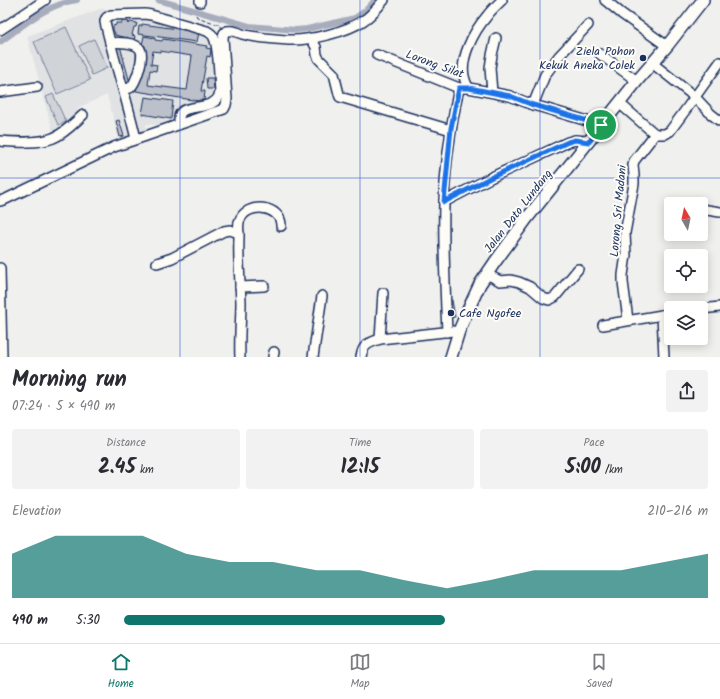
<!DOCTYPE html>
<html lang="en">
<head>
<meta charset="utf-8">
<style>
  body { margin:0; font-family:Kalam,sans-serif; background:#f2f2f3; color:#2b2b33; height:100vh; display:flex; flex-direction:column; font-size:15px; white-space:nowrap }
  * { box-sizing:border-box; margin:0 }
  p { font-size:13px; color:#7c7c81 }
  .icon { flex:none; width:22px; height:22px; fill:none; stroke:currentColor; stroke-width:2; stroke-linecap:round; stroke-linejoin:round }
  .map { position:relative; height:357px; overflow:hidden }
  .side { display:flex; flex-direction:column; background:#fff; flex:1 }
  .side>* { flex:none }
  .needle { width:26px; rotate:351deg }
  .fabs { position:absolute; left:664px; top:197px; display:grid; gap:8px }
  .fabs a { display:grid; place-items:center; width:44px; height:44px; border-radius:4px; background:#fff; box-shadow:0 2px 10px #0003; font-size:20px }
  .pin { position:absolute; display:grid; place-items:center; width:34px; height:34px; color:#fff; margin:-17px; border:2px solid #fff; border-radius:50%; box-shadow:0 1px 4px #0007 }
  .round { display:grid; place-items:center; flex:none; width:42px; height:42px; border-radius:4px; background:#f2f2f3 }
  .head { display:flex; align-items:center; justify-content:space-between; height:68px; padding:0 12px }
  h1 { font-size:22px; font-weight:800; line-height:30px }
  .figures { display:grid; grid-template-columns:repeat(3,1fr); gap:6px; height:68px; padding:4px 12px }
  .figures div { display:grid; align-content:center; border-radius:4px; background:#f2f2f3; text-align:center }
  .figures b { font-size:20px; font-weight:800 }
  .figures small { font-size:11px; font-weight:400 }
  .figures p { font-size:11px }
  .chart { height:112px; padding:8px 12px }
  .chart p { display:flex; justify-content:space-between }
  .chart svg { width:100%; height:72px; margin-top:4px; fill:#0f766e; opacity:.7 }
  ul { padding:0 12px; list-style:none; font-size:13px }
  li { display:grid; grid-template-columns:64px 48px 1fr; align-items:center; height:30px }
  li i { height:10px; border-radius:5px; background:#0f766e }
  .dock { display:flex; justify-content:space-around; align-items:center; height:56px; border-top:1px solid #e1e1e2; background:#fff; font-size:11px; color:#7c7c81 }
  .dock a { display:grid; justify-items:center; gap:2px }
  .dock .on { color:#0f766e }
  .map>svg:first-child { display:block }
</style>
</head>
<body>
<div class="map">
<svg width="720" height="357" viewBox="0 0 720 357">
  <rect width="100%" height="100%" fill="#f0f0ee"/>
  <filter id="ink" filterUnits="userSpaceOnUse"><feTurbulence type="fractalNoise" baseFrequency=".025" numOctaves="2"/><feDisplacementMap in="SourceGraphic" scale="8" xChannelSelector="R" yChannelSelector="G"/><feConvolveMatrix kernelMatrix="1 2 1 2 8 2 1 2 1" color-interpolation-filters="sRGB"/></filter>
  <g filter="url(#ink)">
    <!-- built -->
    <path fill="#e0e2e3" d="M 100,9 L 150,10 L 218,32 L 225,102 L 196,113 L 176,122 L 160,127 L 158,125 L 146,124 L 146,132 L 119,139 L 107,95 L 77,108 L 80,115 L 54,136 L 27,36 Z"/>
    <!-- green -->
    <g fill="#d0d3d8" stroke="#76819b">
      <path d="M 66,27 L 90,80 L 57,94 L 34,42 Z"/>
      <path d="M 94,39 L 107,68 L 92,75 L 79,46 Z"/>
      <path d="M 53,94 L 66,122 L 58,125 L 46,97 Z"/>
    </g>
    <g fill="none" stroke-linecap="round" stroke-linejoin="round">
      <!-- canal -->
      <g stroke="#a7adbd" stroke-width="6">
        <path d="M 158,0 L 249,26 L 296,30 L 307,29 L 355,18 L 365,11 L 375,0"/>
        <path d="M 0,42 C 24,25 47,4 77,0"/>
      </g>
    </g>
    <!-- building -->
    <g fill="#bbc0ca" stroke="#1b2f5e" fill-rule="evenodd">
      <path d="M 122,21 L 129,22 L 128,24 L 129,24 L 130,22 L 137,23 L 136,27 L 134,27 L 132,35 L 135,36 L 134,41 L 127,40 L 127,37 L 126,37 L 126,38 L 115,35 L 115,33 L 113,30 L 113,26 L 116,25 L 116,23 L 122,23 Z"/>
      <path d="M 142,24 L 199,32 L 197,42 L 138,34 L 139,26 L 142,26 Z"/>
      <path d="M 144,36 L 155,38 L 155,40 L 162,41 L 163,39 L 207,46 L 206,48 L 211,49 L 210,57 L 207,56 L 201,91 L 205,91 L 204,100 L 199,100 L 199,101 L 136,91 L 137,82 L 139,82 L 145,46 L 142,45 ZM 153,51 L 160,52 L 160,51 L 192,56 L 187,90 L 148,85 L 150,70 L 156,71 L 157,65 L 151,64 Z"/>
      <path d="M 120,46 L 130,83 L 124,85 L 114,48 Z"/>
      <path d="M 206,78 L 213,78 L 214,89 L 207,89 Z"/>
      <path d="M 145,97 L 173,101 L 171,119 L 142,114 Z"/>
      <path d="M 119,120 L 124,136 L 120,137 L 116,121 Z"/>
      <path d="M 452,300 L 455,317 L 449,318 L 446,301 Z"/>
    </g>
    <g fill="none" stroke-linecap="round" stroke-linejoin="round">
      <!-- minor casing -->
      <g stroke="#1b2f5e" stroke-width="12">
        <g id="minor">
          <path d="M 200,0 L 200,2"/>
          <path d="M 605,0 L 622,14 L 667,46"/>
          <path d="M 0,30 L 45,0"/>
          <path d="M 311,38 L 316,47 L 317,55 L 319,59 L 334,74 L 339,94 L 340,97 L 451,130"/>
          <path d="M 110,43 C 118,42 135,42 140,49 C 145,56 136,83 130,88 C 129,88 125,89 124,89"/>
          <path d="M 600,54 L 637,81"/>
          <path d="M 377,55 L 459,88 L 469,88 L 510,96 L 533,105 L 544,108 L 601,125"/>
          <path d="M 652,63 L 695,97 L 711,114 L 720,121"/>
          <path d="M 469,88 C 467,86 466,83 465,80 C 458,60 474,31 487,16 C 491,10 497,5 502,0"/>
          <path d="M 0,92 L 37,87"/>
          <path d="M 492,92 L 490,68 L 492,55 L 496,38"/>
          <path d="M 619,103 L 655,134"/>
          <path d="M 533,105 L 545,75 L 559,56 L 588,25"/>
          <path d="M 655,134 L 665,134 L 670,131 L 687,108 L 720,62"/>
          <path d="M 136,139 C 127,99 114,61 105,22 C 105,18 107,17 111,15 L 145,14 L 151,15 L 207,31 C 210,33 213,34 214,38 C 219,49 219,79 220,93 C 215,116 172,98 180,124"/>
          <path d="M 0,141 C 15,142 39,144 53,138 C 64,134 74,123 83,115"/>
          <path d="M 0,201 L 6,199 L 114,147 L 224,109 L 226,105 L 227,99 L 223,38 C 223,35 224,32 227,31 C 232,30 238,32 242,34 C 256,38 273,39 288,40 C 309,41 347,32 364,20 C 372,15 378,7 384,0"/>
          <path d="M 444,202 L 490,178 L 568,142 L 575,140 L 589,141"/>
          <path d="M 701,209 L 720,212"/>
          <path d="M 157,263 L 172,258 L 224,231 L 230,230 L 239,233"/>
          <path d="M 0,268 L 2,357"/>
          <path d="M 487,274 L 500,281 L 511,280 L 519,282 L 530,287 L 543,298 L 549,300 L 555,297 L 578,269"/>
          <path d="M 240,287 L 264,286"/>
          <path d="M 701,309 L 720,307"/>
          <path d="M 628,320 L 623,282 L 623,275 L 626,255 L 625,233 L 634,184 L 634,175 L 633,165 L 634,161 L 655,134"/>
          <path d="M 603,325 L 662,315"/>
          <path d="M 447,332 C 445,289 443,246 444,203 C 445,164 451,126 459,88"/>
          <path d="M 380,339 L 383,293"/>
          <path d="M 240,357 C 239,339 241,320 241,302 C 240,280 238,259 239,237 C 239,233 238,227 239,222 C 246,200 282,206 281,226"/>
          <path d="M 273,357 L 274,352"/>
          <path d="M 313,357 L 322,296"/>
          <path d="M 361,357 C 363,344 369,343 380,339 L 453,331"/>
          <path d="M 664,357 L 662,315 L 671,313"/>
        </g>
      </g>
      <!-- major casing -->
      <g stroke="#1b2f5e" stroke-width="14">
        <path id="major" d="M 451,357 L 459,331 L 468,310 L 480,284 L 495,262 L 528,217 L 637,81 L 667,46 L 703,0"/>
      </g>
      <!-- path -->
      <path stroke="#1b2f5e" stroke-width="1" stroke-dasharray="4 3" stroke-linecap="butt" d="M 196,15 L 197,17 L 220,25 L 221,27"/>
      <!-- minor -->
      <use href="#minor" stroke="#fdfcf7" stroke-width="9"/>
      <!-- major -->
      <use href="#major" stroke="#fdfcf7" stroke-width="11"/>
    </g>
  </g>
  <g fill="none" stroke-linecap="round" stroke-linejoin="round" filter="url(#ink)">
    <!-- route casing -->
    <g stroke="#fff" stroke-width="8">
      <path id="route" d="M 459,88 L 469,88 L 510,96 L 533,105 L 544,108 L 601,125 L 589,142 L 575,140 L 568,142 L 490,178 L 444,202 L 451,128 Z"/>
    </g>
    <!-- route -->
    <use href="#route" stroke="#1a73e8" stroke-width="5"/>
  </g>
  <!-- grid -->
  <path fill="none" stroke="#1d4ed8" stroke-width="1" stroke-opacity="0.55" d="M 180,0 L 180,357M 360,0 L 360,357M 540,0 L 540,357M 0,178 L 720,178"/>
  <!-- markers -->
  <g fill="#1b2f5e" stroke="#fdfcf7" stroke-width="1.5">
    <circle cx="643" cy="58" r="4"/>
    <circle cx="451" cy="313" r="4"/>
  </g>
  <g text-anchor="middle" stroke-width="4" stroke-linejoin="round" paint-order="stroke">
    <!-- poi labels -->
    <g font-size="12" fill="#1b2f5e" stroke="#fdfcf7" text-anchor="end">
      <text x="635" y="55">Ziela Pohon<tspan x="635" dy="14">Kekuk Aneka Colek</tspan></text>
      <text x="459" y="317" text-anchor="start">Cafe Ngofee</text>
    </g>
    <!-- street labels -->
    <g font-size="12" fill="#1b2f5e" stroke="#fdfcf7">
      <text transform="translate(435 64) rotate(20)" y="4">Lorong Silat</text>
      <text transform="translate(518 211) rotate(-52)" y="4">Jalan Dato Lundang</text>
      <text transform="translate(618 211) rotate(-85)" y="4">Lorong Sri Madani</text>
    </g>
  </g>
</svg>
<div class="fabs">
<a><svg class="needle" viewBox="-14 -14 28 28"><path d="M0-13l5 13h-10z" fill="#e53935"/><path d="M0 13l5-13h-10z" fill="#7c7c81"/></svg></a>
<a><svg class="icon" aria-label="locate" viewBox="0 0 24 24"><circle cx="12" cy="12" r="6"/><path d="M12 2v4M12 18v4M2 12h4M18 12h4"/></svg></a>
<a><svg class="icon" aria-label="layers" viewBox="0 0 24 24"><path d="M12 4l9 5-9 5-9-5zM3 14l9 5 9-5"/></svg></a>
</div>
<div class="pin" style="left:601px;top:125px;background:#1e9e55"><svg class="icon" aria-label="arrive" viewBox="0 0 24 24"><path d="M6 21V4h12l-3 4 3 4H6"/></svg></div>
</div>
<section class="side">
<div class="head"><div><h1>Morning run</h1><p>07:24 · 5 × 490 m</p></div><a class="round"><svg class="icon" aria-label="share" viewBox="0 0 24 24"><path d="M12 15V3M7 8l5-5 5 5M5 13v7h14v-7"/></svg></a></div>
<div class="figures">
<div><p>Distance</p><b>2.45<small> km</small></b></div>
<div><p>Time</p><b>12:15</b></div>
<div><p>Pace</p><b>5:00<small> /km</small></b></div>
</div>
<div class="chart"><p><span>Elevation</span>210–216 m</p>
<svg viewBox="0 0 160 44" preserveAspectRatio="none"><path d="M0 44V17L10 6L20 6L30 6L40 17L50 22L60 22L70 27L80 27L90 33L100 38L110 33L120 27L130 27L140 27L150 22L160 17V44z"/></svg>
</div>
<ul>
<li><b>490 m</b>5:30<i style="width:55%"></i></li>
</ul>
</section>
<nav class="dock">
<a class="on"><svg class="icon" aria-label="home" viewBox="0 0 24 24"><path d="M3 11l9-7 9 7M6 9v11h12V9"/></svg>Home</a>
<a><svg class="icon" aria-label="map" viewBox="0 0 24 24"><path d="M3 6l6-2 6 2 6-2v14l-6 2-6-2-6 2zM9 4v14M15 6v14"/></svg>Map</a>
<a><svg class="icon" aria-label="saved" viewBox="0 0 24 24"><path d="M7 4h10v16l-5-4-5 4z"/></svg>Saved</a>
</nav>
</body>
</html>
